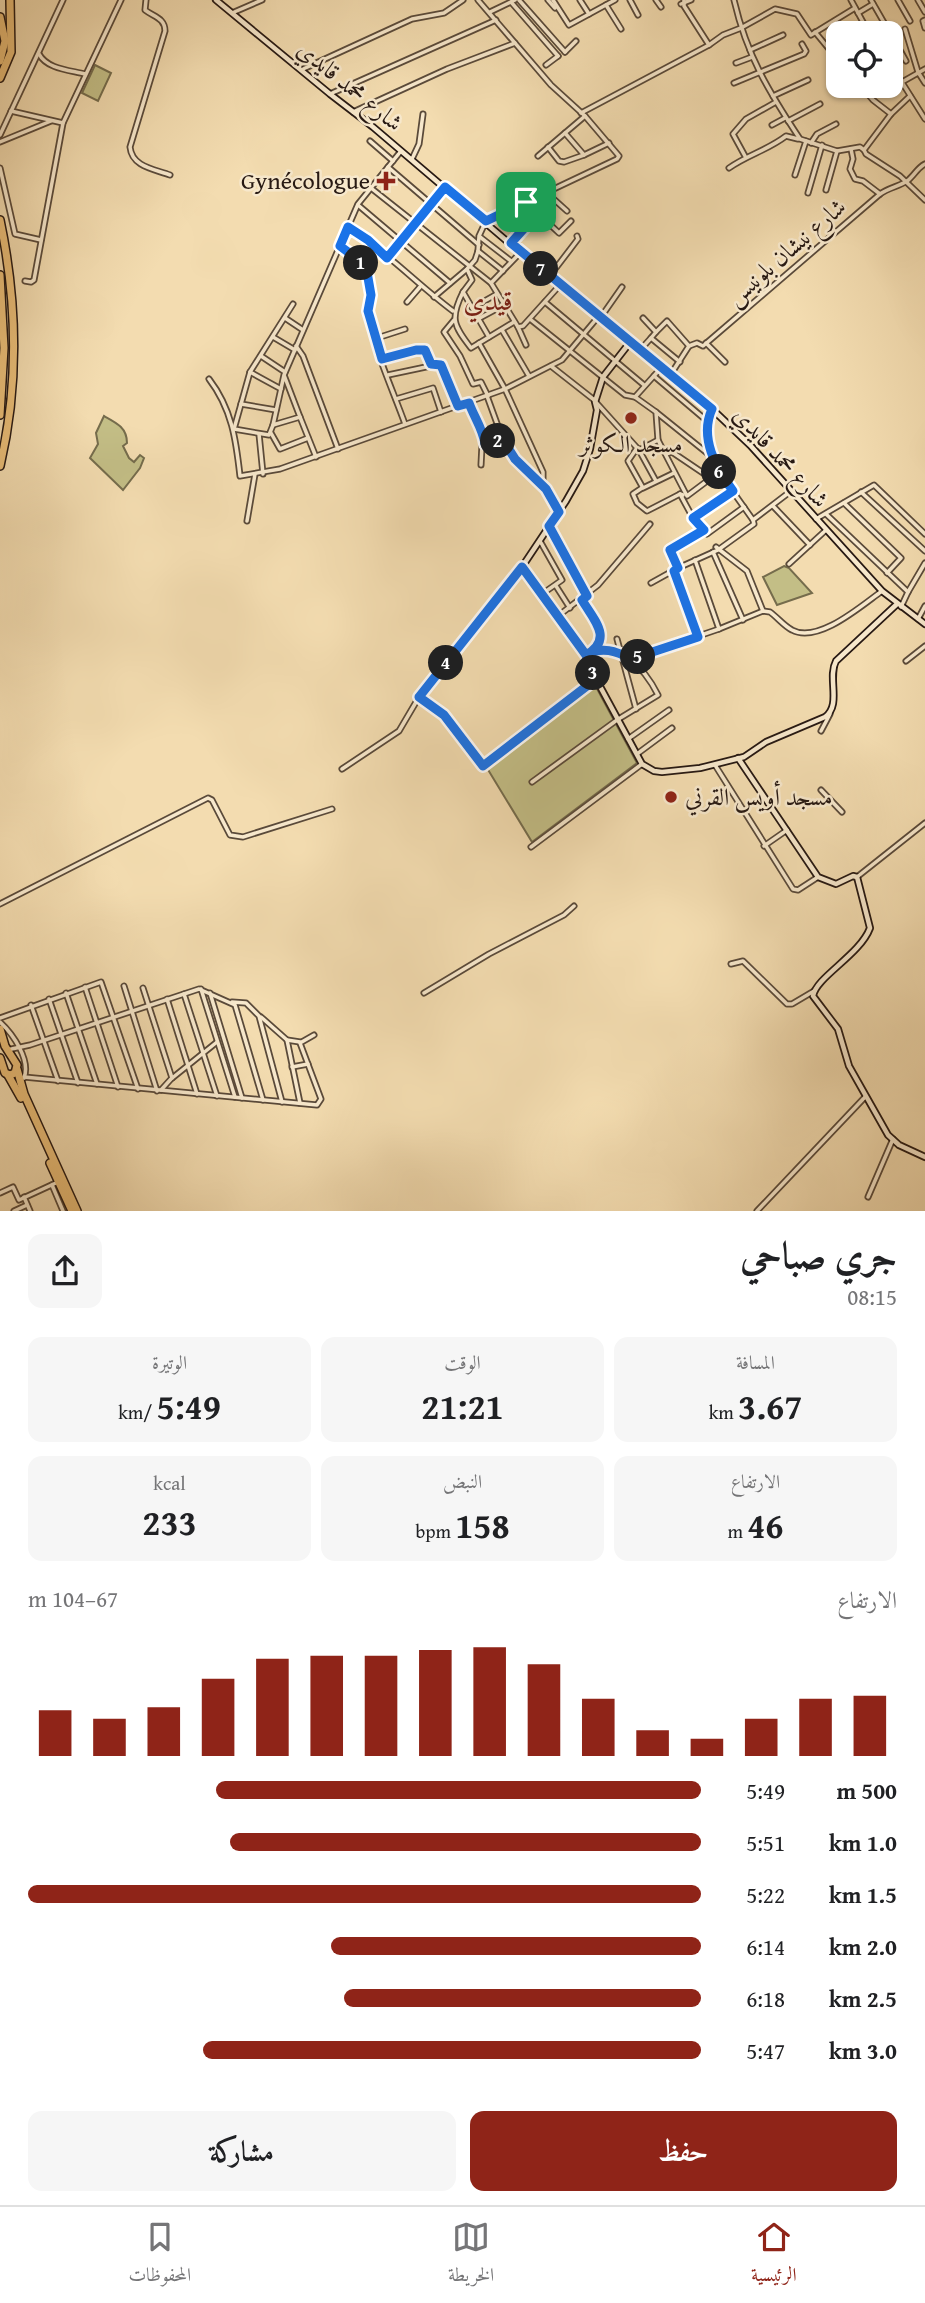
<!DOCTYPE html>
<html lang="ar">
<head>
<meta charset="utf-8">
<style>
  body { margin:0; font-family:"Gentium Book Plus",Amiri,serif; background:#f6f6f6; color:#202124; direction:rtl; height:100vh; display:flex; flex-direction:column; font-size:26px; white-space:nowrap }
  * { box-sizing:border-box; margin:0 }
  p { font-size:23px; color:#757577 }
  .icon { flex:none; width:38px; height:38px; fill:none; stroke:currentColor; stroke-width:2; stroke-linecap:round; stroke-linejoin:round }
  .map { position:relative; height:1211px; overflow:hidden; direction:ltr }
  .details { display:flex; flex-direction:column; background:#fff; flex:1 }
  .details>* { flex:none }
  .fabs { position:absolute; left:826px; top:21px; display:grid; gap:14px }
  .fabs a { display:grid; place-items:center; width:77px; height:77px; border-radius:14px; background:#fff; box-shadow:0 2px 5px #0004; font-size:35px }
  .pin { position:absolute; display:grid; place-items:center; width:60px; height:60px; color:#fff; margin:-30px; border-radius:14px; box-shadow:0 4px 10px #0006 }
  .km { position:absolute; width:35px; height:35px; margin:-18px; border-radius:50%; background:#222; color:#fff; font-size:19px; line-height:35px; text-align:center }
  .round { display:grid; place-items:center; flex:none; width:74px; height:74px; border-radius:14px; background:#f6f6f6 }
  .overview { display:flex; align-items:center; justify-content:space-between; height:119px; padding:0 28px }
  h1 { font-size:38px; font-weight:800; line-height:52px }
  .stats { display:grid; grid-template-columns:repeat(3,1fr); gap:10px; height:119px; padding:7px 28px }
  .stats div { display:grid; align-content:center; border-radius:14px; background:#f6f6f6; text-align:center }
  .stats b { font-size:35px; font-weight:800 }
  .stats small { font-size:19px; font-weight:400 }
  .stats p { font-size:19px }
  .chart { height:196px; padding:14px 28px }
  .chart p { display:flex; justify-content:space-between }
  .chart svg { width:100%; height:126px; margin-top:7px; stroke:#8f2418; stroke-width:6 }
  .primary-button { display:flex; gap:14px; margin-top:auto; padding:14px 28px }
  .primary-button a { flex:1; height:80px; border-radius:14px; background:#8f2418; color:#fff; font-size:28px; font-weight:800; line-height:80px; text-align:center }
  .primary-button a+a { background:#f6f6f6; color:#202124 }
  ul { padding:0 28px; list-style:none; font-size:23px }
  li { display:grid; grid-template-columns:112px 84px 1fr; align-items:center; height:52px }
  li i { height:18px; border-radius:9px; background:#8f2418 }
  .menu { display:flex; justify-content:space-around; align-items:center; height:98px; border-top:2px solid #e0e0e0; background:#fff; font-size:19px; color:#757577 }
  .menu a { display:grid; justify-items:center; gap:4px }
  .menu .on { color:#8f2418 }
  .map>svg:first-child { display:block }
</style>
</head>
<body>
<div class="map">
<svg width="925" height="1211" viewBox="0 0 925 1211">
  <rect width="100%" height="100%" fill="#f3dcb0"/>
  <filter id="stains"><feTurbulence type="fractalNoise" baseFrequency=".00286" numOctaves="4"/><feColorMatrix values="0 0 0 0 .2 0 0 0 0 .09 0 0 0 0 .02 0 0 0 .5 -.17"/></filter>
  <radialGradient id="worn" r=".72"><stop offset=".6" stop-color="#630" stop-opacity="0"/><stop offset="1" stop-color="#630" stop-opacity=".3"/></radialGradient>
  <!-- green -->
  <g fill="#c3be86" stroke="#756c4c" stroke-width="2">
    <path d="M 95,65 L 111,73 L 98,101 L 82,93 Z"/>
    <path d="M 104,416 C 117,423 127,428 127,443 L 123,446 L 129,458 L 134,462 L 140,455 L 144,458 L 140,468 L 123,490 L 90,458 L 98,444 L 96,433 Z"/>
    <path d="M 784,566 L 789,568 L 812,593 L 777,605 L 763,577 Z"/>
    <path d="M 595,685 L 637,763 L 532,842 L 487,768 Z"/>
  </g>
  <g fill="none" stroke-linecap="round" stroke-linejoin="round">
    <!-- street casing -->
    <g stroke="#5a4a3a" stroke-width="7">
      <g id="street">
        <path d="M 146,0 L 145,10 C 154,17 165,18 165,31 L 130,147 C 132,167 154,169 170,175"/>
        <path d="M 519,0 L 565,52"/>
        <path d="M 548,0 L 555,8"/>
        <path d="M 553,0 L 569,25 L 615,0"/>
        <path d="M 580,0 L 589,14"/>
        <path d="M 630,0 L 638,15"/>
        <path d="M 656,0 L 661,7"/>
        <path d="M 684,0 L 684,6 L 709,45"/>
        <path d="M 734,0 C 747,56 769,92 800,139 L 837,151 L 860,147 L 864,150 L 891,114 L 910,96"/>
        <path d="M 851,0 L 869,33"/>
        <path d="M 871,0 L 890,33"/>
        <path d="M 898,0 L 910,21"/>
        <path d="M 918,0 L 925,12"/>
        <path d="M 511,2 L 558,56"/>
        <path d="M 681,4 L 691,0"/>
        <path d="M 606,5 L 621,29"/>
        <path d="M 490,12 L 515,0"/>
        <path d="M 232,13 L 262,0"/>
        <path d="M 858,13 L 873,4"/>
        <path d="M 925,20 L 923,21 L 925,28"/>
        <path d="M 905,29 L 918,72 L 925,83"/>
        <path d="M 815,32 L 834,55 L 838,54"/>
        <path d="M 891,34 L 906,61"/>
        <path d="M 750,50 L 783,35"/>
        <path d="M 565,52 L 576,41"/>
        <path d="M 39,54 C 47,69 69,70 85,74"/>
        <path d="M 736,63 L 752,57"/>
        <path d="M 546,65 L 558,56"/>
        <path d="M 891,65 L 925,119"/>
        <path d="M 301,70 L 412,19 L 444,13 L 463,0"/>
        <path d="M 902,82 L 925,69"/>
        <path d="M 734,83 L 804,54 L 806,51 L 802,44"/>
        <path d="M 861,86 L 873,100 L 891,114"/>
        <path d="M 330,94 L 496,20"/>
        <path d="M 773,96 L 808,80"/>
        <path d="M 11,111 L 63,123"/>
        <path d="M 353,112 L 447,69 L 515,43"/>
        <path d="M 581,113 L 709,45 L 723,35 L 741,28 L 775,9 L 797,14 L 811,35 L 855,8"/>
        <path d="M 788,121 L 820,104"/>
        <path d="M 772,125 L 785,118"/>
        <path d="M 565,133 L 585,116"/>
        <path d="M 0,135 L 63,0"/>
        <path d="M 370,141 L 393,161"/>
        <path d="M 0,142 L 51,121"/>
        <path d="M 811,143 L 817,134 L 836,124"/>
        <path d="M 548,147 L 559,161 L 564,162 L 584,155"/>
        <path d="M 851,149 L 853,159 L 850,169 L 855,179 L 863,181 L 880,194"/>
        <path d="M 864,150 L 866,154 L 900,176 L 925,200"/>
        <path d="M 538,156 L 565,133 L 584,155 L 609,143"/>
        <path d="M 745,156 L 733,134 L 746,119 L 776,102"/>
        <path d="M 412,159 L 419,144 L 423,114"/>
        <path d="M 388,167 L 479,245"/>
        <path d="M 0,168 L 15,234 L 41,240"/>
        <path d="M 729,168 C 747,155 768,150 786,136 L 798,139"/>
        <path d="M 795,175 L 806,141"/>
        <path d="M 371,188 L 491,283"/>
        <path d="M 826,190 L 837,151"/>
        <path d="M 547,193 L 567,211"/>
        <path d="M 808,193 L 822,145"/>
        <path d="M 526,202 L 559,233 L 571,221"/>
        <path d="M 358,205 L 450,283"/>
        <path d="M 508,211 L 526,227"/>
        <path d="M 348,227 C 386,251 417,284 453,311"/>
        <path d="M 480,237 L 511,261"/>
        <path d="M 511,243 L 538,213"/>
        <path d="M 340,246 C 349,253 363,260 367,272 C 373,287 366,300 368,315 C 375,352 392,388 405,424"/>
        <path d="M 478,251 L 503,271"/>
        <path d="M 520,253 L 491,283 L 518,327 L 523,326 L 560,285"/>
        <path d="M 387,258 L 445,187"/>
        <path d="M 467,269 L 472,280 L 463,292 L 489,337"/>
        <path d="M 549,277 L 578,239 L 577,236"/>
        <path d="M 25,281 L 31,282 L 34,280 L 63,123 L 121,0"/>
        <path d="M 463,292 C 450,318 453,325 471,348 L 514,322"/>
        <path d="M 434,297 L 467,269 L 475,260 L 478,251 L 479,236 L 486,221 L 617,159 L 619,156 L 585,116 L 551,85 L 478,0"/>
        <path d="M 407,302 L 420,287"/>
        <path d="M 545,302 L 644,385"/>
        <path d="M 472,308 L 497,294"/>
        <path d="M 601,317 L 622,287"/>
        <path d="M 285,318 L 303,330"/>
        <path d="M 643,318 L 656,332 L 651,338"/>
        <path d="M 478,319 L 504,305"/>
        <path d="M 530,319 L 625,395 L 635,397"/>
        <path d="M 454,320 L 444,332 L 460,356 L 473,384 L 481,382 L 488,396"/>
        <path d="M 518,327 L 526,345"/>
        <path d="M 502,330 L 529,376"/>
        <path d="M 656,332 L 667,321 L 689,346 L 671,374"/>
        <path d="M 273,337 L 295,350"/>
        <path d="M 374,339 L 405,329"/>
        <path d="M 479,343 L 505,389 L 543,472 L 543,484"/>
        <path d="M 706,343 L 725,362"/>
        <path d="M 296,346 L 303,356 L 338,449"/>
        <path d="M 689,346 L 697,343 L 703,346 L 880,194 C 888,188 900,186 907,181 C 914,176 917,168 925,164"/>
        <path d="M 641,349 L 651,338 L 680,362"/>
        <path d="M 261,356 L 285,372"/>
        <path d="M 382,359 L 423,349 L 427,352 L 431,364"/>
        <path d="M 551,366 L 593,399 L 639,450 L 658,440 L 687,496 L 719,472 L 753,520 L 754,524 L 718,550 L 678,568 L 651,583"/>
        <path d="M 250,372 L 234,429 L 269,435 L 273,425"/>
        <path d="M 284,375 L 273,425 L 300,417 L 284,375 L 358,204 L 401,151"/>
        <path d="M 388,375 L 440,364 L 459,406"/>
        <path d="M 654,376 L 707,421"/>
        <path d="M 209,379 C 232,409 236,440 240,476 L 280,469 L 505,389 L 562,360 L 598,317"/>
        <path d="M 281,389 L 250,372 L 293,304"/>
        <path d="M 487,396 L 503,440 L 515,459 L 543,484 L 559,511"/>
        <path d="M 396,399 L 433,388 L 441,412"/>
        <path d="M 469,403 L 477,424 L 482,430 L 485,444 L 482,445 L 481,465"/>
        <path d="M 241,404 L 276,410"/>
        <path d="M 712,409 C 703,429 710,454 719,472"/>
        <path d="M 656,412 L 712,457"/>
        <path d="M 300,417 L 316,457"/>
        <path d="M 271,433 L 280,449 L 308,438"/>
        <path d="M 259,434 L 263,474"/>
        <path d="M 658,440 L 656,412 L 635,397 L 661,368"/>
        <path d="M 485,444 L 503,440"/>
        <path d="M 637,448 L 628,461 L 643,488 L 674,473"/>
        <path d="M 639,450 L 656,481"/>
        <path d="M 666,454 L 672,452 L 712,479"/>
        <path d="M 642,488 L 633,494 L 637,503 L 647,511 L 680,494"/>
        <path d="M 733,491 L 693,518 L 707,534 L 744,507"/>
        <path d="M 861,492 L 925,551"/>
        <path d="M 683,495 L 680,494 L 693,518"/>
        <path d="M 844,503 L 901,558 L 887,573"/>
        <path d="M 773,506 L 810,545"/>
        <path d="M 826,514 L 908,592"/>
        <path d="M 816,519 L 874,485 L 925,534"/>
        <path d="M 753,520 L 791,491"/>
        <path d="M 247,521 L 255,474"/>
        <path d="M 550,527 L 587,596"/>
        <path d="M 540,541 L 562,580 L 542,594"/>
        <path d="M 716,547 L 747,571 L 763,611"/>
        <path d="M 713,552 L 743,620"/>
        <path d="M 695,560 L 719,629"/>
        <path d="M 789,564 L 826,530"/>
        <path d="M 522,567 L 419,697 L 444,715 L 483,766 L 596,679"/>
        <path d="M 678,568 L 670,549 L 704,530"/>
        <path d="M 674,571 L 698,637"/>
        <path d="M 556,586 L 570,608"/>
        <path d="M 582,600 C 591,615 607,632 595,650"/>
        <path d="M 901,607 L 908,592 L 925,563"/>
        <path d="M 558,616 L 598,585 L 650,524"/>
        <path d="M 918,619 L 925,606"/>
        <path d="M 617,639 L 636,709"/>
        <path d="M 631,659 L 719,629 L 763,611 L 770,612 C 777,617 784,626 792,630 C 818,644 861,606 882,591"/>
        <path d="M 906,661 L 925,646"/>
        <path d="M 821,731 L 830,714"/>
        <path d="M 628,739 L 669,710"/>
        <path d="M 637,754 L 672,728"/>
        <path d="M 715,765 L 793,889 L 798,890 L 818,877"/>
        <path d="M 342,769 L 399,731 L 419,697"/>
        <path d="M 532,782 L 617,720 L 658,695 C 645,669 617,637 586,655"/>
        <path d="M 821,790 L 842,812"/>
        <path d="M 764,846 L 787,830"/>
        <path d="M 531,847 L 642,764"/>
        <path d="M 857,877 L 925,823"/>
        <path d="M 0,904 L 208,798 L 212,800 L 230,835 L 243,837 L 332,809"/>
        <path d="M 731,964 L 743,961 L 787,1004 L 792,1004 L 814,991"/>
        <path d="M 124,986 L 157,1091"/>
        <path d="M 85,987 L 118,1087"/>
        <path d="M 143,988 L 172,1078"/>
        <path d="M 201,989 L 235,1097"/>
        <path d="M 66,993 L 97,1084"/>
        <path d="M 210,993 L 242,1098"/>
        <path d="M 424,993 L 489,954 L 564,915 L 574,906"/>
        <path d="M 184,994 L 217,1096"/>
        <path d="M 49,999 L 78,1083"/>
        <path d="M 167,999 L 197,1094"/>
        <path d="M 232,1002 L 246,1003 L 259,1016 L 282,1102"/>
        <path d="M 31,1005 L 58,1081"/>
        <path d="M 261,1017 L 287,1040 L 300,1042"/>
        <path d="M 0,1018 L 101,982 L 138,1089"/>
        <path d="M 0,1022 C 13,1034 31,1060 24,1078"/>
        <path d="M 287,1040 L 300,1103"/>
        <path d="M 7,1050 L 30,1045 L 199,989 L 235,1005 L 263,1100"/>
        <path d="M 292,1067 L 308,1064"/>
        <path d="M 24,1077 L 317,1105 L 321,1099 L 300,1043 L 314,1035"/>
        <path d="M 161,1090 L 171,1079 L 217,1042"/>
        <path d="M 52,1185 L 63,1211"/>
        <path d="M 0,1193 L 13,1187 L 19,1200 L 58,1182"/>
        <path d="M 24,1197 L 30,1211"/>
        <path d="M 868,1197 L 893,1139"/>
        <path d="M 14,1211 L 27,1205"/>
        <path d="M 757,1211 L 866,1096"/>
      </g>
    </g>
    <!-- secondary casing -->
    <g stroke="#271913" stroke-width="8">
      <g id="secondary">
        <path d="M 216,0 L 330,94 L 373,127 L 549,277 L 712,409 L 750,445 L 882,591 L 925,624"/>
        <path d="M 631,341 L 603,377 L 595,402 L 597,410 L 590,449 L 583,471 L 566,501 L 522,567 L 586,655 L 596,679 L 642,764 L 654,771 L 662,772 L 700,768 L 744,757 L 766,742 L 825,717 C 842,705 827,678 836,661 L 897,604"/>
        <path d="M 738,758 L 818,877 L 836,884 L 853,876 L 857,877 L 870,928 C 860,955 816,977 813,996 L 838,1029 L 849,1066 L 888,1135 L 899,1145 L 925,1157"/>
      </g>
    </g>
    <!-- highway casing -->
    <g stroke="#271913" stroke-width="10">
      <g id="highway">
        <path d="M 0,17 L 5,41 L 0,61"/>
        <path d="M 0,78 L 11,52 L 10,0"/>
        <path d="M 0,220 C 17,301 19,385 0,466"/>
        <path d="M 0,275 L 4,348 L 0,415"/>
        <path d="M 0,1029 L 5,1046 L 17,1065 L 15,1073 L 10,1075 L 5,1073 L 0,1058"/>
        <path d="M 17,1069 L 24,1094 L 77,1211"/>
        <path d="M 8,1075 L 21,1098"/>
        <path d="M 50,1163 L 72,1211"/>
      </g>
    </g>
    <!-- street -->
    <use href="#street" stroke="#f7e8cc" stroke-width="3.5"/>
    <!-- secondary -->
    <use href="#secondary" stroke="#f7e8cc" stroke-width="4.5"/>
    <!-- highway -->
    <use href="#highway" stroke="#eabe78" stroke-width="7"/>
  </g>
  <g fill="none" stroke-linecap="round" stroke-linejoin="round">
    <!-- route casing -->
    <g stroke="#fff" stroke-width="14">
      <path id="route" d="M 526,202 L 486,221 L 445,187 L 387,258 L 368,240 L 348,227 L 340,246 L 360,261 L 367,272 L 371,295 L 368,311 L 382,359 L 416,350 L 425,350 L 431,364 L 441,365 L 458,406 L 469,403 C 474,417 483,429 485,444 L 503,440 L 515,459 L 546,489 L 559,512 L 549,526 L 587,596 L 582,600 C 594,620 614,639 586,655 L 596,679 L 483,766 L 444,715 L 419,697 L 522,567 L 586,655 C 602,646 616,651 631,659 L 698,637 L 674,571 L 678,568 L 670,550 L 704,530 L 693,518 L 733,491 C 716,468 699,438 712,409 L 511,243 L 538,213 L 526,202"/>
    </g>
    <!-- route -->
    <use href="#route" stroke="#1a73e8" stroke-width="9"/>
  </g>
  <!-- markers -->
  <g fill="#8f2418" stroke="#f7e8cc" stroke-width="2.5">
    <path d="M382.5 170.5h7v7h7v7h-7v7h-7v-7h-7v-7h7z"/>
    <circle cx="631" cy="418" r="7"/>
    <circle cx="671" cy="797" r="7"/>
  </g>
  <g text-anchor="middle" stroke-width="5" stroke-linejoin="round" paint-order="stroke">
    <!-- street labels -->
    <g font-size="24" fill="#271913" stroke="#f7e8cc">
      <text transform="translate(350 86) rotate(39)" y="8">شارع محمد قايدي</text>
      <text transform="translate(786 252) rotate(-41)" y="8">شارع نيشان بلونيس</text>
      <text transform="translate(781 457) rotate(47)" y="8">شارع محمد قايدي</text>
    </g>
    <!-- poi labels -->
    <g font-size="24" fill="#271913" stroke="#f7e8cc" text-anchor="end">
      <text x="370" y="189">Gynécologue</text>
      <text x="631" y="452" text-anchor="middle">مسجد الكوثر</text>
      <text x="685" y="805" text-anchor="start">مسجد أويس القرني</text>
    </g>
    <!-- quarter labels -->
    <g font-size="28" fill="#7a1f14" stroke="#f7e8cc">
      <text x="488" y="310">قيدي</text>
    </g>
  </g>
  <rect width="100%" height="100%" filter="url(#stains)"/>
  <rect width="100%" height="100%" fill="url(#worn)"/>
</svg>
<div class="fabs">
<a><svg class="icon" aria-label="locate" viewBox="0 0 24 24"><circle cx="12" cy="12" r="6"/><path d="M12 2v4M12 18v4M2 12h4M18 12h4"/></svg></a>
</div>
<div class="pin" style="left:526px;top:202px;background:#1e9e55"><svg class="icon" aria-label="arrive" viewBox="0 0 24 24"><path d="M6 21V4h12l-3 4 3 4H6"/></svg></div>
<b class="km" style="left:361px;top:263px">1</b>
<b class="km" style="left:498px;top:441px">2</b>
<b class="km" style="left:593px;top:673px">3</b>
<b class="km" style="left:446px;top:663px">4</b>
<b class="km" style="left:638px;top:657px">5</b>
<b class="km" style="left:719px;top:472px">6</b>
<b class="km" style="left:541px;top:269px">7</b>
</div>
<section class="details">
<div class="overview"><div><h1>جري صباحي</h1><p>08:15</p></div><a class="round"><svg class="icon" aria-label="share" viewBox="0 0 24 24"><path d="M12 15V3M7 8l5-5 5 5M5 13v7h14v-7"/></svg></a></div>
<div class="stats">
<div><p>المسافة</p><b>3.67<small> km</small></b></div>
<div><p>الوقت</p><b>21:21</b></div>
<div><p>الوتيرة</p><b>5:49<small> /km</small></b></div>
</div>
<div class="stats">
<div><p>الارتفاع</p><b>46<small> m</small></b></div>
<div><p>النبض</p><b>158<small> bpm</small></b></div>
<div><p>kcal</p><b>233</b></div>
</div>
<div class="chart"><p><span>الارتفاع</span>67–104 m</p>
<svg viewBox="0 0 160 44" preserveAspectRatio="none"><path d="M5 44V28M15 44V31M25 44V27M35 44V17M45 44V10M55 44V9M65 44V9M75 44V7M85 44V6M95 44V12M105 44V24M115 44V35M125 44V38M135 44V31M145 44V24M155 44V23"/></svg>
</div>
<ul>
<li><b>500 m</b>5:49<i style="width:72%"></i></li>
<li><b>1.0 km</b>5:51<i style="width:70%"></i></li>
<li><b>1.5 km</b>5:22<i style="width:100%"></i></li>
<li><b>2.0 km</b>6:14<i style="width:55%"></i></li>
<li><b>2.5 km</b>6:18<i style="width:53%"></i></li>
<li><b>3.0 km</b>5:47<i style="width:74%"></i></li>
</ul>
<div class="primary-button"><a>حفظ</a><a>مشاركة</a></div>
</section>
<nav class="menu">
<a class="on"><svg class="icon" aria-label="home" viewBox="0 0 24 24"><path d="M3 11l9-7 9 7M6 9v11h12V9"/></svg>الرئيسية</a>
<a><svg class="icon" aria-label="map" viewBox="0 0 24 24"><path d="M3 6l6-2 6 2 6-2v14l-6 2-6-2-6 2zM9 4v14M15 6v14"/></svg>الخريطة</a>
<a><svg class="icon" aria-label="saved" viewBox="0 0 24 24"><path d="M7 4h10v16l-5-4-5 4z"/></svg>المحفوظات</a>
</nav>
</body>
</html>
